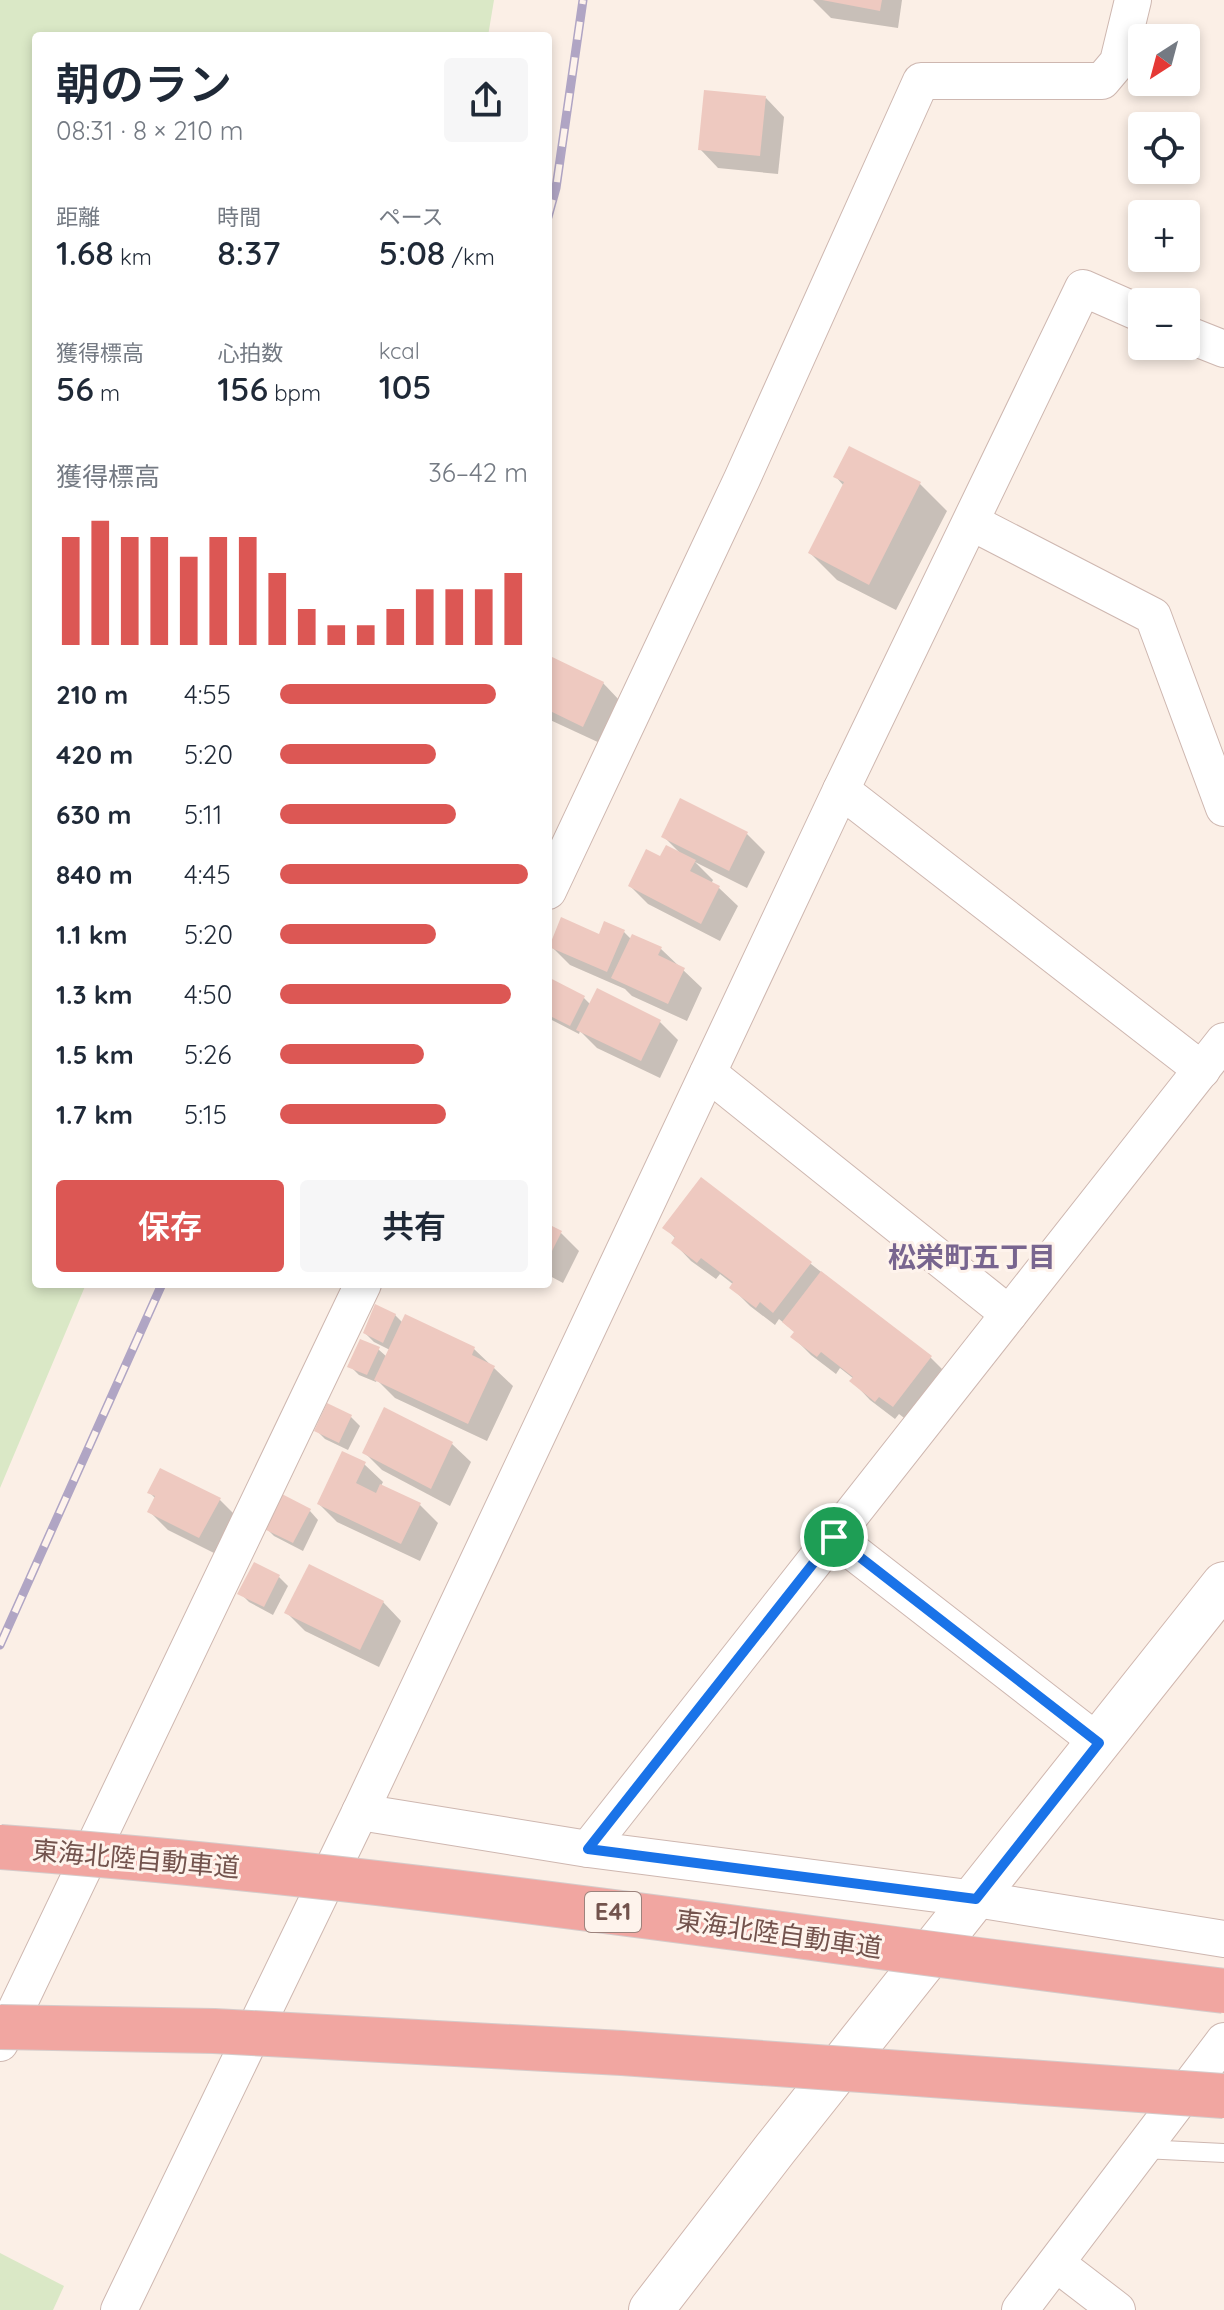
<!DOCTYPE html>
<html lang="ja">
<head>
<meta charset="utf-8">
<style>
  body { margin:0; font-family:Quicksand,"Noto Sans JP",sans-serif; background:#f6f6f7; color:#1f2937; height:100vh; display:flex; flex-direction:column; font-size:30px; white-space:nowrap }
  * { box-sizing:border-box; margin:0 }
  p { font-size:26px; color:#747a83 }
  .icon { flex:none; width:44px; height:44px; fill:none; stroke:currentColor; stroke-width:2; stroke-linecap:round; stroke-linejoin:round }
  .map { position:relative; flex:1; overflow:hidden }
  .drawer { position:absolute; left:32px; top:32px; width:520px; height:1256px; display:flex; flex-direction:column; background:#fff; border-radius:8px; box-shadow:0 4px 12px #0003 }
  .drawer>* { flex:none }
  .needle { width:52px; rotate:216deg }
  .controls { position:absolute; left:1128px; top:24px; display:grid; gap:16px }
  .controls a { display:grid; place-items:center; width:72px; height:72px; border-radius:8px; background:#fff; box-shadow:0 4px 12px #0003; font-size:40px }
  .pin { position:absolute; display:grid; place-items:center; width:68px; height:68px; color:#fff; margin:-34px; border:4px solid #fff; border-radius:50%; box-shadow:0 2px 8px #0007 }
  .round { display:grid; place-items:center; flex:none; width:84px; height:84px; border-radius:8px; background:#f6f6f7 }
  .headline { display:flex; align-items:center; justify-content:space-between; height:136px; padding:0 24px }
  h1 { font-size:44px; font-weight:600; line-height:60px }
  .metrics { display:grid; grid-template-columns:repeat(3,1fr); gap:12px; height:136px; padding:8px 24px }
  .metrics div { display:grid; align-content:center }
  .metrics b { font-size:34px; font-weight:600 }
  .metrics small { font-size:22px; font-weight:400 }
  .metrics p { font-size:22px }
  .chart { height:224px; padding:16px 24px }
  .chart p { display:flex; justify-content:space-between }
  .chart svg { width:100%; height:144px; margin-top:8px; stroke:#dc5754; stroke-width:6 }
  .action { display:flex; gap:16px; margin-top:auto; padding:16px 24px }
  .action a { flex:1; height:92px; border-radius:8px; background:#dc5754; color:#fff; font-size:32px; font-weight:600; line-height:92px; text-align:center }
  .action a+a { background:#f6f6f7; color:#1f2937 }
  ul { padding:0 24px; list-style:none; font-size:26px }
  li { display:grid; grid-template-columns:128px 96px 1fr; align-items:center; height:60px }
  li i { height:20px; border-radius:10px; background:#dc5754 }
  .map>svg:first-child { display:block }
</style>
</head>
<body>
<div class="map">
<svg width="1224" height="2310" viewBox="0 0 1224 2310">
  <rect width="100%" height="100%" fill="#fbefe6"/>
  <!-- green -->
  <g fill="#dae8c6">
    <path d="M 0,0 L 494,0 L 488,36 L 36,36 L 36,1284 L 86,1284 L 0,1488 Z"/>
    <path d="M 0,2253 L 64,2286 L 53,2310 L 0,2310 Z"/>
  </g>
  <!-- shadow -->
  <g fill="#0003">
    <path d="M 813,0 L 902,0 L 898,28 L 831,18 Z"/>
    <path d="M 766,98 L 784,117 L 778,174 L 718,168 L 700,149 Z"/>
    <path d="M 835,476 L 920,484 L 947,511 L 896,610 L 837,580 L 810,553 L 844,486 Z"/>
    <path d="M 548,657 L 603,683 L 621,702 L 602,744 L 548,719 Z"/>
    <path d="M 747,834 L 765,852 L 747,888 L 695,862 L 713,880 L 711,884 L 719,888 L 738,906 L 720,941 L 648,904 L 630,886 L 661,858 L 682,855 L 663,836 Z"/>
    <path d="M 624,932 L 631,939 L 661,949 L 702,988 L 687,1021 L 632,996 L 625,989 L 570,965 L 551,946 Z"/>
    <path d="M 548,979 L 584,998 L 591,1005 L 660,1022 L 678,1040 L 660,1078 L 597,1048 L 580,1031 L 579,1034 L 548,1018 Z"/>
    <path d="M 548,1226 L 561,1233 L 579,1251 L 563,1283 L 548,1275 Z"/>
    <path d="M 665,1228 L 811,1264 L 931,1358 L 949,1376 L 912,1424 L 899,1414 L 895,1419 L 870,1400 L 852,1381 L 854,1379 L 840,1368 L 836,1374 L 811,1355 L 793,1337 L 796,1333 L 779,1319 L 775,1325 L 750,1306 L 732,1288 L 734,1285 L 720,1274 L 716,1279 L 691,1261 L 673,1242 L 676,1239 Z"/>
    <path d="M 395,1315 L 403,1323 L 474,1349 L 513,1386 L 487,1441 L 395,1398 L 377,1380 L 376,1382 L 359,1375 L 350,1366 L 378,1349 L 387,1357 L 390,1350 L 374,1342 L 365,1333 Z"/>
    <path d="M 328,1406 L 351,1417 L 360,1426 L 348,1450 L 325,1439 L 316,1430 Z"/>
    <path d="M 452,1444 L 471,1462 L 450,1506 L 382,1470 L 364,1452 Z"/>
    <path d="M 364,1464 L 383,1482 L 381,1486 L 420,1505 L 438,1523 L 420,1561 L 337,1522 L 319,1504 Z"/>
    <path d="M 161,1471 L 220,1500 L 238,1518 L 218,1555 L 168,1530 L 149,1511 L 156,1499 L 149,1492 Z"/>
    <path d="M 310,1511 L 318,1520 L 303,1551 L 274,1536 L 265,1527 Z"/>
    <path d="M 279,1577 L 288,1586 L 273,1615 L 249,1602 L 240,1593 Z"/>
    <path d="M 383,1602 L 401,1621 L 379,1667 L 305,1631 L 287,1613 Z"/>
  </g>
  <!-- building -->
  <g fill="#eec9c0">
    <path d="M 822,0 L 882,0 L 880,11 Z"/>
    <path d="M 704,90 L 766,96 L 760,156 L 698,150 Z"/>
    <path d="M 849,446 L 921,482 L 869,585 L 808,553 L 844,482 L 833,477 Z"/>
    <path d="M 548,655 L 604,682 L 583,727 L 548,710 Z"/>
    <path d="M 680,798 L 748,832 L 729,871 L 661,837 Z"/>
    <path d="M 666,845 L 696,860 L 690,871 L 720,886 L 701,924 L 628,886 L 646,849 L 660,856 Z"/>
    <path d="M 561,917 L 599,934 L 604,921 L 625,930 L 607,972 L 549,947 Z"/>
    <path d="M 632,934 L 662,947 L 658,955 L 685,968 L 668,1004 L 611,978 Z"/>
    <path d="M 548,977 L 585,996 L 570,1026 L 548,1015 Z"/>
    <path d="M 597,988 L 661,1020 L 641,1061 L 576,1030 Z"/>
    <path d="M 701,1177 L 812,1262 L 773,1313 L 760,1302 L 756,1308 L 729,1288 L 733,1282 L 701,1258 L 697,1263 L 671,1243 L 675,1237 L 662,1228 Z"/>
    <path d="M 548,1224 L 562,1231 L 548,1259 Z"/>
    <path d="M 821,1271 L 932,1356 L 893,1407 L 879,1397 L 875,1402 L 849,1381 L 853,1377 L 821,1352 L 817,1357 L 790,1337 L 794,1332 L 782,1322 Z"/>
    <path d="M 375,1304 L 396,1314 L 383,1343 L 363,1333 Z"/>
    <path d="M 405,1314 L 475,1347 L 472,1355 L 495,1366 L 468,1424 L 374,1380 Z"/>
    <path d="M 360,1339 L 380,1347 L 367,1375 L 347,1367 Z"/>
    <path d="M 327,1403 L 352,1415 L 339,1443 L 314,1431 Z"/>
    <path d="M 384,1407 L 453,1442 L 431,1489 L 362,1453 Z"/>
    <path d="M 342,1451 L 366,1462 L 356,1483 L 376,1493 L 380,1484 L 421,1503 L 401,1544 L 317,1504 Z"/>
    <path d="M 160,1468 L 221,1498 L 199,1538 L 147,1512 L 155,1496 L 147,1493 Z"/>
    <path d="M 280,1493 L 311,1509 L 293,1543 L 262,1528 Z"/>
    <path d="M 254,1562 L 280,1575 L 264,1607 L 237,1594 Z"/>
    <path d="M 309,1564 L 384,1601 L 360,1650 L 284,1613 Z"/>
  </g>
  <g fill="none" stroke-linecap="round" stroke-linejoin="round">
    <!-- lane casing -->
    <g stroke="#ceb7b0" stroke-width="20">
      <path id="lane" d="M 1143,2149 L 1224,2153"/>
    </g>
    <!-- street casing -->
    <g stroke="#ceb7b0" stroke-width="38">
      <g id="street">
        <path d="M 1186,334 L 1224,349"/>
        <path d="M 971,522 L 1153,616 L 1224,808"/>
        <path d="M 841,790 L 1202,1070"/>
        <path d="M 548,891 L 742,479 L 921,81 L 1102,81 L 1118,62 L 1133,0"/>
        <path d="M 708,1073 L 1009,1314"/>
        <path d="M 834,1537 L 1099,1743"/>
        <path d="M 360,1812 L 588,1849 L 976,1899 L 1224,1939"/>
        <path d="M 588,1849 L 1224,1041"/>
        <path d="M 0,2043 L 363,1284"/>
        <path d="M 1057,2264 L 1117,2310"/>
        <path d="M 119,2310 L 360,1812 L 841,790 L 1083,288 L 1142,314"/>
        <path d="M 1020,2310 L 1224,2041"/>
      </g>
    </g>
    <!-- secondary casing -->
    <g stroke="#d0b6ae" stroke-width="46">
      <path id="secondary" d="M 651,2310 L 775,2149 L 1224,1584"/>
    </g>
    <!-- lane -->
    <use href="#lane" stroke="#fff" stroke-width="18"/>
    <!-- street -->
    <use href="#street" stroke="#fff" stroke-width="36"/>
    <!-- secondary -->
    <use href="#secondary" stroke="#fff" stroke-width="44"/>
    <!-- rail casing -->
    <g stroke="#b0a5c4" stroke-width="9">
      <g id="rail">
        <path d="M 548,217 L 556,188 L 583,0"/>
        <path d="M 0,1645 L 162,1284"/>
      </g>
    </g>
    <!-- rail -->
    <use href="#rail" stroke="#fef3ec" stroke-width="6" stroke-dasharray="18" stroke-linecap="butt"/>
    <!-- highway-bridge casing -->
    <g stroke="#d5cbca" stroke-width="46" stroke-linecap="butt">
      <g id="highway-bridge">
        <path d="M 0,1847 C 410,1877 816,1942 1224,1991"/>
        <path d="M 0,2027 L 214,2031 L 622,2053 L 1224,2096"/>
      </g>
    </g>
    <!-- highway-bridge -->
    <use href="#highway-bridge" stroke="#f1a6a1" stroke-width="44"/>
  </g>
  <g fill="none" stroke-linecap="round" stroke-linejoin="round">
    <!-- route casing -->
    <g stroke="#fff" stroke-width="16">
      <path id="route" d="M 834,1537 L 1099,1743 L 976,1899 L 588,1849 Z"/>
    </g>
    <!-- route -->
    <use href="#route" stroke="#1a73e8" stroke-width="10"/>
  </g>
  <g text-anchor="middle" stroke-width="6" stroke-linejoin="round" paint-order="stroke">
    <!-- shield labels -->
    <rect fill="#fef3ec" stroke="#9d837d" stroke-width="2" x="585" y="1892" width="56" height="40" rx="6"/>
    <g font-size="24" font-weight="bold" fill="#73534d">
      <text x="613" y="1920">E41</text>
    </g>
    <!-- street labels -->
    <g font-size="26" fill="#73534d" stroke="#fef3ec">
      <text transform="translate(136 1859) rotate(5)" y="9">東海北陸自動車道</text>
      <text transform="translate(779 1934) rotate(8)" y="9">東海北陸自動車道</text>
    </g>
    <!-- neighbourhood labels -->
    <g font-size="28" font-weight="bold" fill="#78658f" stroke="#fef3ec">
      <text x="972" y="1267">松栄町五丁目</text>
    </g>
  </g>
</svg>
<div class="controls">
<a><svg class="needle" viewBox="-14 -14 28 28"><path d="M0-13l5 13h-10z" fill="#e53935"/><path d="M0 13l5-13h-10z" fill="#747a83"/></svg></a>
<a><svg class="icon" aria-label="locate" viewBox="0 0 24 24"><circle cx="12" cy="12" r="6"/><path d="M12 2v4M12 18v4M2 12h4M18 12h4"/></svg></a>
<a>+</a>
<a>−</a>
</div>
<div class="pin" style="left:834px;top:1537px;background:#1e9e55"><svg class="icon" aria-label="arrive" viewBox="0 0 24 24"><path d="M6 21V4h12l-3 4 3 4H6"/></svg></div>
<section class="drawer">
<div class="headline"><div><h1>朝のラン</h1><p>08:31 · 8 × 210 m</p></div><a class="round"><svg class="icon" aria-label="share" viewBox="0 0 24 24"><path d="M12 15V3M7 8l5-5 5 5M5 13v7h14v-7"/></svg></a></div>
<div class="metrics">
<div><p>距離</p><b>1.68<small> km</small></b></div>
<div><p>時間</p><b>8:37</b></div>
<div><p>ペース</p><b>5:08<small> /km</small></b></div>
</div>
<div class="metrics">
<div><p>獲得標高</p><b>56<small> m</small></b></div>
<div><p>心拍数</p><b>156<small> bpm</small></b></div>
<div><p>kcal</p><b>105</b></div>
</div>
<div class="chart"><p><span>獲得標高</span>36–42 m</p>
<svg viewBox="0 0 160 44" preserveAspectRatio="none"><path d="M5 44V11M15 44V6M25 44V11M35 44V11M45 44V17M55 44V11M65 44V11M75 44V22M85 44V33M95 44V38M105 44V38M115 44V33M125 44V27M135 44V27M145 44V27M155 44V22"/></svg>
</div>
<ul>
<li><b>210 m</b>4:55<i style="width:87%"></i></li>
<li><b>420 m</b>5:20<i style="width:63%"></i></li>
<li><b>630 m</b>5:11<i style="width:71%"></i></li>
<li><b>840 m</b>4:45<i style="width:100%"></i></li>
<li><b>1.1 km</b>5:20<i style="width:63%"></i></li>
<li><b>1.3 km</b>4:50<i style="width:93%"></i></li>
<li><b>1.5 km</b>5:26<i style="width:58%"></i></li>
<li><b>1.7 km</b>5:15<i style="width:67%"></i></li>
</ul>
<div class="action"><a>保存</a><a>共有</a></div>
</section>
</div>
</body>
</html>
